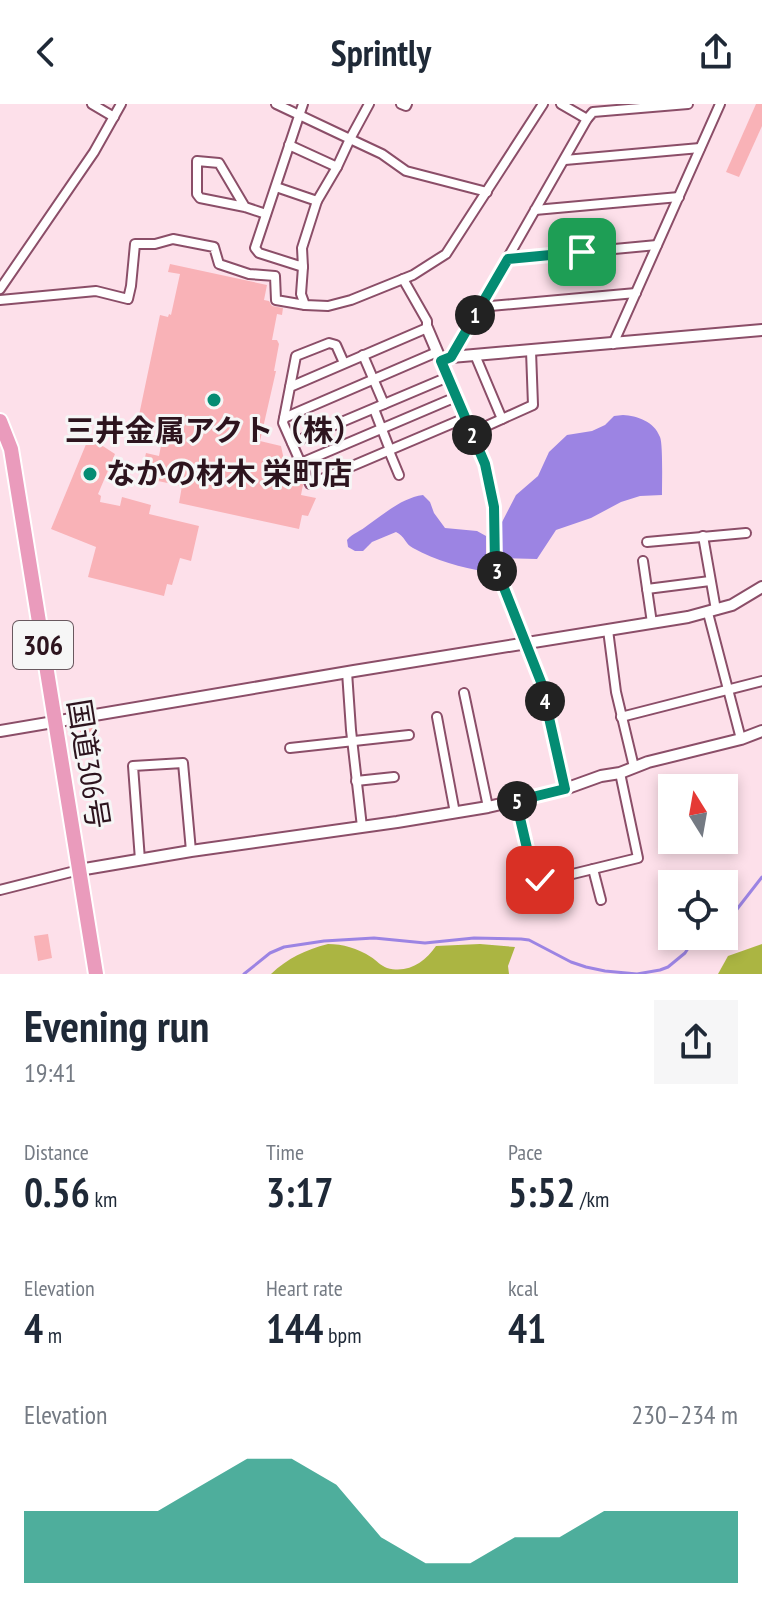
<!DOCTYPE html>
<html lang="en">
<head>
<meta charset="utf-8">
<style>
  body { margin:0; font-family:"PT Sans Narrow","Noto Sans JP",sans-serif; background:#f6f6f7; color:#1f2937; height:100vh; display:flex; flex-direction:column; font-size:30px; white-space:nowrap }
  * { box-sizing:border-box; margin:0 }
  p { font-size:26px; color:#747a83 }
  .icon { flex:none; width:44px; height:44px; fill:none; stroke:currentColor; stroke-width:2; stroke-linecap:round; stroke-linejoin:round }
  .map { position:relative; height:870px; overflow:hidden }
  .sheet { display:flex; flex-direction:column; background:#fff; flex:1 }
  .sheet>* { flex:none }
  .needle { width:52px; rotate:349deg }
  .controls { position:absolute; left:658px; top:670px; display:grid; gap:16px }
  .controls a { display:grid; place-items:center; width:80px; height:80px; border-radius:0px; background:#fff; box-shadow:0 4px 12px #0003; font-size:40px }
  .pin { position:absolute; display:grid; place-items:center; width:68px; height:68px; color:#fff; margin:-34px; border-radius:16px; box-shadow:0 4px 12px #0006 }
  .km { position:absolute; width:40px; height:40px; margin:-20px; border-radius:50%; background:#222; color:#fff; font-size:22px; line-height:40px; text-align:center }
  .round { display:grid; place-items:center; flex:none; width:84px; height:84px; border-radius:0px; background:#f6f6f7 }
  .head { display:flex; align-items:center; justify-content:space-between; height:136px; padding:0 24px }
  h1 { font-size:44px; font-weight:600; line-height:60px }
  .stats { display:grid; grid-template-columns:repeat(3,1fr); gap:12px; height:136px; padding:8px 24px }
  .stats div { display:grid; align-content:center }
  .stats b { font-size:40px; font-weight:600 }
  .stats small { font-size:22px; font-weight:400 }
  .stats p { font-size:22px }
  .chart { height:224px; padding:16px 24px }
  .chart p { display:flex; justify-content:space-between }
  .chart svg { width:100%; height:144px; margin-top:8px; fill:#048c73; opacity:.7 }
  header { display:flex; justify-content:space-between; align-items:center; height:104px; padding:0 24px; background:#fff; font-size:36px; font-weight:600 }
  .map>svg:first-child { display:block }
</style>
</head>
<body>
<header><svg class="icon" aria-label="back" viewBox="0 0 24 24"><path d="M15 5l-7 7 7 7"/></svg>Sprintly<svg class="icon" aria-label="share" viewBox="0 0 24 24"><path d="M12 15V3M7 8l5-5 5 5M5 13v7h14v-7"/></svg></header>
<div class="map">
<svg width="762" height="870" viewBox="0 0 762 870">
  <rect width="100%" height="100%" fill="#fde0ea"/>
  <!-- forest -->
  <g fill="#abb542">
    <path d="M 328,840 C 343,840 357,844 371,853 C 376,856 381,862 387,864 C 408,870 425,858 436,842 L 480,840 L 515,843 L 508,862 L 509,870 L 271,870 C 288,854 305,846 328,840 Z"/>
    <path d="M 762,840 L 762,870 L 718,870 L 728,852 Z"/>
  </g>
  <!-- water -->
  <g fill="#9c84e3">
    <path d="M 623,311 C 637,312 654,317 660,333 C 663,340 662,379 662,391 L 640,392 L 621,398 L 591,414 L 556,426 L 537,455 L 500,454 L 501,420 L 516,391 L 538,372 L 549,348 L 567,331 L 592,327 L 605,321 L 614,312 Z"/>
    <path d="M 423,391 L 430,398 L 434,409 L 445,424 L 477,427 L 486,432 L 486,468 C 461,463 436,457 413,444 C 405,440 405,432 396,428 L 372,438 L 363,447 L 355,447 L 348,443 L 347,436 C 353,429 361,427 368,421 C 385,409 402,394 423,391 Z"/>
  </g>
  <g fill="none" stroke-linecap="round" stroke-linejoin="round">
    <!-- stream -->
    <g stroke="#9c84e3" stroke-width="3">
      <path d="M 724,815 L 734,809 L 762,773"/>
      <path d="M 244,870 L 270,849 L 284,843 L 324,837 L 374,834 L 425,839 L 474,834 L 521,835 L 529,836 L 571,858 L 586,863 L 605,867 L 637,870 L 660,866 L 668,863 L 685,849 L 696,832"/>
    </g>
  </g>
  <!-- building -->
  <g fill="#f9b2b7">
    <path d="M 756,0 L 762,0 L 762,22 L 739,73 L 726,68 Z"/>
    <path d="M 170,160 L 267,181 L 264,196 L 269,197 L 272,202 L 283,204 L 282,211 L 277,210 L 272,236 L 277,236 L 279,240 L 274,267 L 276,267 L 260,337 L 281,342 L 284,356 L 293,358 L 303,381 L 301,391 L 316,394 L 308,412 L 302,411 L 299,425 L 179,399 L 182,382 L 153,376 L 142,366 L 146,349 L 159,352 L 165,321 L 138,316 L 160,211 L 168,213 L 169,210 L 171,211 L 180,170 L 168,168 Z"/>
    <path d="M 89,333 L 115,350 L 98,390 L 101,392 L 100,398 L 120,402 L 122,393 L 151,401 L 149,410 L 199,422 L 191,457 L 180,454 L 172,481 L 167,480 L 164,492 L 88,473 L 96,443 L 51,425 Z"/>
    <path d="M 96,621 L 99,641 L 87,643 L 84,645 L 78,645 L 74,637 L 75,633 L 84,623 Z"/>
    <path d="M 48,830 L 52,854 L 38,857 L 34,832 Z"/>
  </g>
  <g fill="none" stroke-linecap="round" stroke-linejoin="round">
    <!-- minor casing -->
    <g stroke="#8b4e68" stroke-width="12">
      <g id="minor">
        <path d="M 92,0 L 114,13"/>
        <path d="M 276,0 L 350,35 L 369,0"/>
        <path d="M 303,0 L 255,144 L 259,149 L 303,163 L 302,144 L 317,97 L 337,63 L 350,35 L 382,50 L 406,67 L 487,88"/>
        <path d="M 401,0 L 406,2 L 407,0"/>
        <path d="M 561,0 L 587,15"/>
        <path d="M 289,41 L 337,63"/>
        <path d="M 565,56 L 700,44"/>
        <path d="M 276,83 L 317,97"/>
        <path d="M 245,103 L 219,59 L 197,57 L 197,90 L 200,94 L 245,103 L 266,110"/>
        <path d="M 535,106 L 679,93"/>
        <path d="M 508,155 L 657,141"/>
        <path d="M 303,163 L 301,190 L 305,201 L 328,202 L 351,196 L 413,171 L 446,150 L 543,0"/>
        <path d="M 0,185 L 94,48 L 121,0"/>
        <path d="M 0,196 L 96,187 L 128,195 L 131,182 L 135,140 L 155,140 L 173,135 L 214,143 L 219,160 L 249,170 L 275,172 L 276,196 L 305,201"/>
        <path d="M 479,203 L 636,189"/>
        <path d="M 613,240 L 720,0"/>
        <path d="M 437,248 L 284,314 L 283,319 L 310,380 L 465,314"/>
        <path d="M 363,251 L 384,300"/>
        <path d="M 475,251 L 502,315"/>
        <path d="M 451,253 L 587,15 L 593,8 L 688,0"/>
        <path d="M 290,283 L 296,252 L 329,239 L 336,241 L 344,259"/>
        <path d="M 374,305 L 390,346"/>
        <path d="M 284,314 L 290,283 L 427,224 L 427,217 L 403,175"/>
        <path d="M 471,329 L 533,301 L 531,247"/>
        <path d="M 292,339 L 448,273"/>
        <path d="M 389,347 L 399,371"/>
        <path d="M 301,359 L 456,293"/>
        <path d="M 703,432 L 716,506"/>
        <path d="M 647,438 L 746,429"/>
        <path d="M 643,457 L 652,519"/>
        <path d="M 647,485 L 710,477"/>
        <path d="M 708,509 L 741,635"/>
        <path d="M 608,526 L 616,588 L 634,663"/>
        <path d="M 347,568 L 351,626 L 362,723"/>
        <path d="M 464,589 L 488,703"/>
        <path d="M 437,613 L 455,709"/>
        <path d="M 621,613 L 762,577"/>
        <path d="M 290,644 L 409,631"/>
        <path d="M 356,677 L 394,673"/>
        <path d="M 516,697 L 533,770 L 544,777 L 638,754 L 620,669"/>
        <path d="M 140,756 L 133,662 L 183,659 L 191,747"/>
        <path d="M 593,765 L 601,796"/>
        <path d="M 0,786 L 79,766"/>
      </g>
    </g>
    <!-- tertiary casing -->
    <g stroke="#8b4e68" stroke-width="14">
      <g id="tertiary">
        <path d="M 427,224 L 485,360 L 494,403 L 495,461 L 541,578 L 565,685"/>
        <path d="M 441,257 L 451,253 L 762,226"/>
        <path d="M 0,627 L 354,567 L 688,513 L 732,501 L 762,483"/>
        <path d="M 79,766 L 191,747 L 397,718 L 488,703 L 565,685 L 601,672 L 620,669 L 648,658 L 741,635 L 762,627"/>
      </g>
    </g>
    <!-- trunk casing -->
    <g stroke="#fff" stroke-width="18">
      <path id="trunk" d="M 0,317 L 11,345 L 96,870"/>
    </g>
    <!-- minor -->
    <use href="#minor" stroke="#fff" stroke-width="8"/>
    <!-- tertiary -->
    <use href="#tertiary" stroke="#fff" stroke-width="10"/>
    <!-- trunk -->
    <use href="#trunk" stroke="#ea9bbc" stroke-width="14"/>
  </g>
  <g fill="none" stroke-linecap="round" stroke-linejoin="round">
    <!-- route casing -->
    <g stroke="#fff" stroke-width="16">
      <path id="route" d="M 540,776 L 533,770 L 516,697 L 565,685 L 541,578 L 495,461 L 494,403 L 485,360 L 441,257 L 451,253 L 508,155 L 582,148"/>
    </g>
    <!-- route -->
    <use href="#route" stroke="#048c73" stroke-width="10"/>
  </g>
  <!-- markers -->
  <g fill="#048c73" stroke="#f6f6f6" stroke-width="3">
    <circle cx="214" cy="296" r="8"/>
    <circle cx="90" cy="370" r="8"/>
  </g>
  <g text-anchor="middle" stroke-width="6" stroke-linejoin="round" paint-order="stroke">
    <!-- shield labels -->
    <rect fill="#f6f6f6" stroke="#69585f" stroke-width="2" x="13" y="517" width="60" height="48" rx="6"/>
    <g font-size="28" font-weight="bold" fill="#2d141e">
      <text x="43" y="551">306</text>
    </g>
    <!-- poi labels -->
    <g font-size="30" font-weight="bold" fill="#2d141e" stroke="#f6f6f6">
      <text x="214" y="337">三井金属アクト（株）</text>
      <text x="106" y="380" text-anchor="start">なかの材木 栄町店</text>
    </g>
    <!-- street labels -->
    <g font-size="30" fill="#2d141e" stroke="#f6f6f6">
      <text transform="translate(88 660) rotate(81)" y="10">国道306号</text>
    </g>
  </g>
</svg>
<div class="controls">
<a><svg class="needle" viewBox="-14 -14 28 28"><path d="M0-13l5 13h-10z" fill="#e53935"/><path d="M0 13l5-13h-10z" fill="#747a83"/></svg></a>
<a><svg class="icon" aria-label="locate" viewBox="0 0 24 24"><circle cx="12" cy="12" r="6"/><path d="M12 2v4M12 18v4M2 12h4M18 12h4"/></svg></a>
</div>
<div class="pin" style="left:582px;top:148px;background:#1e9e55"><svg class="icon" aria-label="arrive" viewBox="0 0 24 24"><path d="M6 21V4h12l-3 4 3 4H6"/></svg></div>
<div class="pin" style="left:540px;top:776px;background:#d93025"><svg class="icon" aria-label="check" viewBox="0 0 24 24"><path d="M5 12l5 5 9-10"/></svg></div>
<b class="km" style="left:475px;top:211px">1</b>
<b class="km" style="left:472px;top:331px">2</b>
<b class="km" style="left:497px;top:467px">3</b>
<b class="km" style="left:545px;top:597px">4</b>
<b class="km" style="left:517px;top:697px">5</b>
</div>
<section class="sheet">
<div class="head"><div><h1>Evening run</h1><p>19:41</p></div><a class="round"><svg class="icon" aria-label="share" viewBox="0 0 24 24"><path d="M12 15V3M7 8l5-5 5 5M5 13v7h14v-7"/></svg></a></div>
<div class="stats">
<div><p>Distance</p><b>0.56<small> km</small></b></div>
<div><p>Time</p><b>3:17</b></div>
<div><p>Pace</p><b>5:52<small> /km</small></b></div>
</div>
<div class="stats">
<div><p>Elevation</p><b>4<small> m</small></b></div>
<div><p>Heart rate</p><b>144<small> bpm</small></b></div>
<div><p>kcal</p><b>41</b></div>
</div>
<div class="chart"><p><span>Elevation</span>230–234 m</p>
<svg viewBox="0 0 160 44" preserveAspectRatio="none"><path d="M0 44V22L10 22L20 22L30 22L40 14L50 6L60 6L70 14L80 30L90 38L100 38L110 30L120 30L130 22L140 22L150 22L160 22V44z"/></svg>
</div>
</section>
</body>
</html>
